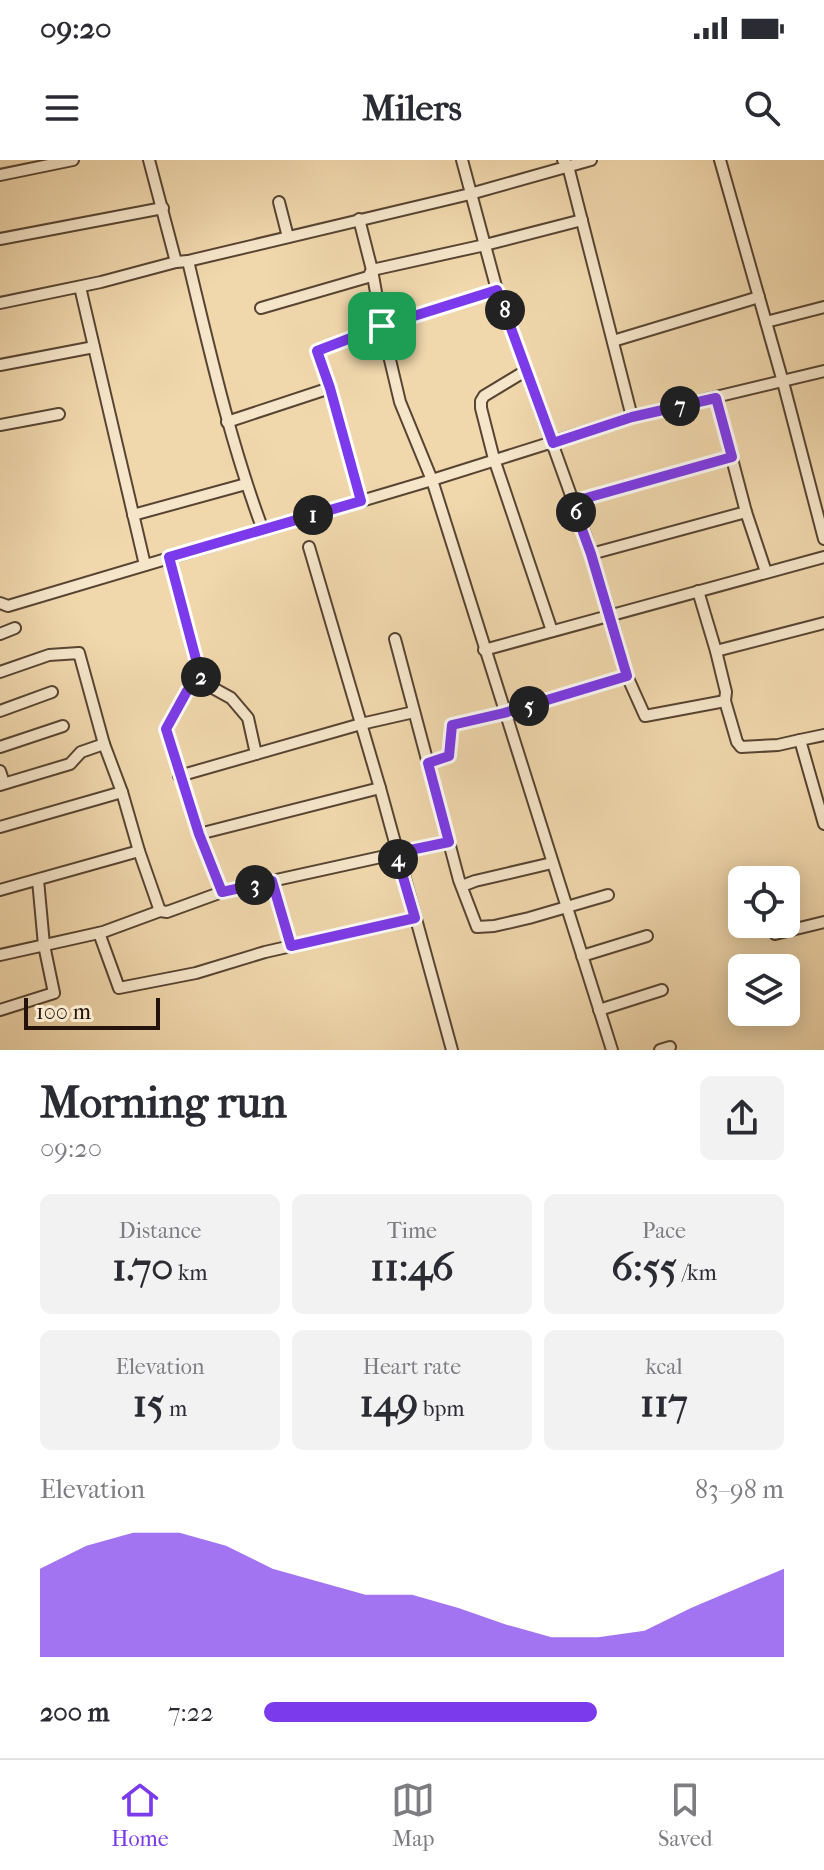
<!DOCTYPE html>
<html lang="en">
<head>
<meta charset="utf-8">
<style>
  body { margin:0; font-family:"IM FELL French Canon",serif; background:#f2f2f3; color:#2b2b33; height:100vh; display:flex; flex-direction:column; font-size:30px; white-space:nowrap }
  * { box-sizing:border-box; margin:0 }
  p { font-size:26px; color:#7c7c81 }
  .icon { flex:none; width:44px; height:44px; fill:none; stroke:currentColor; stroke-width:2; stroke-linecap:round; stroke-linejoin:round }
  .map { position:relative; height:890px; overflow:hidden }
  .details { display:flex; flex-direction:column; background:#fff; flex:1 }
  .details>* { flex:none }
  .tools { position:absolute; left:728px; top:706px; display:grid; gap:16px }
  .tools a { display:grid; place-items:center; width:72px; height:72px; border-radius:12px; background:#fff; box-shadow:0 4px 20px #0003; font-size:40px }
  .scale { position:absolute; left:24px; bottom:20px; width:136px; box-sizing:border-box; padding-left:8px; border:4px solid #24130a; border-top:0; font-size:22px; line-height:28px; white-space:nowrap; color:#24130a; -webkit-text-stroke:6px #f5e5c9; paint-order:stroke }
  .pin { position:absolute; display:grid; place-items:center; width:68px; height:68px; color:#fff; margin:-34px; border-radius:16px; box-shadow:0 4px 12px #0006 }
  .km { position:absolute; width:40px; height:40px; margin:-20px; border-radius:50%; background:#222; color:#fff; font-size:22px; line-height:40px; text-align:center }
  .round { display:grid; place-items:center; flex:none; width:84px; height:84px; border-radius:12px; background:#f2f2f3 }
  .summary { display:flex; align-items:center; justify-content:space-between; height:136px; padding:0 40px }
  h1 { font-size:44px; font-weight:800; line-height:60px }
  .stats { display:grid; grid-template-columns:repeat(3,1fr); gap:12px; height:136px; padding:8px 40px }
  .stats div { display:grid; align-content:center; border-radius:12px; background:#f2f2f3; text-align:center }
  .stats b { font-size:40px; font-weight:800 }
  .stats small { font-size:22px; font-weight:400 }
  .stats p { font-size:22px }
  .chart { height:224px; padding:16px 40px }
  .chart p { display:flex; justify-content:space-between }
  .chart svg { width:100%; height:144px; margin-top:8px; fill:#7c3aed; opacity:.7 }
  ul { padding:0 40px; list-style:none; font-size:26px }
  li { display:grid; grid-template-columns:128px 96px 1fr; align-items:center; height:60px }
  li i { height:20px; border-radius:10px; background:#7c3aed }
  .status { display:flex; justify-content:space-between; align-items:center; height:56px; padding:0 40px; background:#fff; direction:ltr }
  .status svg { height:22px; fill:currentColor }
  header { display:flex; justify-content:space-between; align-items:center; height:104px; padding:0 40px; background:#fff; font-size:36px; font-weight:800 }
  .dock { display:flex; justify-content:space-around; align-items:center; height:112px; border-top:2px solid #e1e1e2; background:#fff; font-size:22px; color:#7c7c81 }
  .dock a { display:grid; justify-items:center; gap:4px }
  .dock .current { color:#7c3aed }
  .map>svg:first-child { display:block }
</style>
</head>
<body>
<div class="status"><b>09:20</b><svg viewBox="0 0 49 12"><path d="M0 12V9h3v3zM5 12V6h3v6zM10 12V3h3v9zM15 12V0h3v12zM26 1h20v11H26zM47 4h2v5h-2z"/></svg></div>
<header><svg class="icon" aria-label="menu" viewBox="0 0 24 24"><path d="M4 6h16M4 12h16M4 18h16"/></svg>Milers<svg class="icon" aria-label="search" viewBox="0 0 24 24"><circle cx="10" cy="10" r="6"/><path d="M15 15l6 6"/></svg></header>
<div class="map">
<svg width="824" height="890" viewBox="0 0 824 890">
  <rect width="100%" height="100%" fill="#f0d7ac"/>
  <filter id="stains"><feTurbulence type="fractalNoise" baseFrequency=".0025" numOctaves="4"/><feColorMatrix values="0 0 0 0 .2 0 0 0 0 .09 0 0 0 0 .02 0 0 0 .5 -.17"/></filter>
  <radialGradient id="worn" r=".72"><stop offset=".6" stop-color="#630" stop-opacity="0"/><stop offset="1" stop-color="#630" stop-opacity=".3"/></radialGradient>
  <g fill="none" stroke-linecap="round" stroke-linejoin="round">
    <!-- minor casing -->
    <g stroke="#574432" stroke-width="14">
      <g id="minor">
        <path d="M 149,0 L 176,102"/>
        <path d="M 462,0 L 497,130 L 586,377 L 610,455 L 627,516 L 645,556 L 725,541"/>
        <path d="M 563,0 L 568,6 L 632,257"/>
        <path d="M 720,0 L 783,222 L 824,379"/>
        <path d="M 0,15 L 73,0"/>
        <path d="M 279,42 L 288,77"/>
        <path d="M 359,59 L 372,110 L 382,166 L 400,242 L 432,320 L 612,890"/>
        <path d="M 0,79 L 163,48"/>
        <path d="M 188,101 C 210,192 230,282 263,370"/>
        <path d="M 80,127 L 145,405"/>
        <path d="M 0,143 L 101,122 L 176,102 L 188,101 L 470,34 L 591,0"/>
        <path d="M 261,148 L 368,117 L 372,110 L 485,85 L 582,60"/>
        <path d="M 766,162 L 824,147"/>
        <path d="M 613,181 L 759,137"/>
        <path d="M 0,205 L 94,187"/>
        <path d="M 527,210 L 484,236 L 481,241 L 481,248 L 494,299 L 552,471"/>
        <path d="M 330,228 L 361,341"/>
        <path d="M 716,238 L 746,352 L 766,412"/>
        <path d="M 227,262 L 330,228 L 317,191 L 382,166 L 497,130"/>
        <path d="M 0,265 L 59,254"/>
        <path d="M 572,342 L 732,297"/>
        <path d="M 133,355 L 246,324"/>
        <path d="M 309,387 L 380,628 L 452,890"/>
        <path d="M 591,394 L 746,352"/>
        <path d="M 169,397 L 202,522 L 187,531 L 166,569 L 199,674 L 222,732"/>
        <path d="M 698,431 L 716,491 L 726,532 L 725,541 L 737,582 L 741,587 L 778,585 L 800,580"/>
        <path d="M 0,443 L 8,446 L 432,320 L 632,257 L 824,211"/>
        <path d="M 0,474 L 15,468"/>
        <path d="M 395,479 L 459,720 L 477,767 L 494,766 L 529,758 L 608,735"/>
        <path d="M 484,490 L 824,397"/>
        <path d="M 716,491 L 824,463"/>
        <path d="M 0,512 L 49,495 L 79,493 L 104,584 L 122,632 L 139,691 L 160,751"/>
        <path d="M 202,522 L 231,538 L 248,558 L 256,594"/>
        <path d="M 0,551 L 52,532"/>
        <path d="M 824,575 L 800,580 L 824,664"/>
        <path d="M 0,587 L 63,566"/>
        <path d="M 428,603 L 449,596 L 452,565 L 504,553 L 627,516"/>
        <path d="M 0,611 L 4,623"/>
        <path d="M 179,616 L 361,564 L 414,552"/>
        <path d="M 0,625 L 70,604 L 81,592 L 104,584"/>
        <path d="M 0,667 L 122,632"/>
        <path d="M 199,674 L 380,628"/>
        <path d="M 272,721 L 291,786"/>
        <path d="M 462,726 L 475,721 L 552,703"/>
        <path d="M 0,730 L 139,691"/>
        <path d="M 99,773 L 119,828 L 196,813 L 265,792 L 415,758"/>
        <path d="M 775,774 L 824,762"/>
        <path d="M 0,795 L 103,772 L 160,751 L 167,752 L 222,732 L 449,682"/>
        <path d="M 582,796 L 647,776"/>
        <path d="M 0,850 L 54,833 L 44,785 L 38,720"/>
        <path d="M 599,850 L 662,830"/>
        <path d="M 660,890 L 670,887"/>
      </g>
    </g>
    <!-- minor -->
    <use href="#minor" stroke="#f5e5c9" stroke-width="10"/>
  </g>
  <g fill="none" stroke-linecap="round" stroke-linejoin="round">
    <!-- route casing -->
    <g stroke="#fff" stroke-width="16">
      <path id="route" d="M 497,130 L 553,283 L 632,257 L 716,238 L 732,297 L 572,342 L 591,394 L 627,516 L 504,553 L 452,565 L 449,596 L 428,603 L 449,682 L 396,693 L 415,758 L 291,786 L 272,721 L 222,732 L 199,674 L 166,569 L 187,531 L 202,522 L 169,397 L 361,341 L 330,228 L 317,191 L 382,166 Z"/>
    </g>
    <!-- route -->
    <use href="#route" stroke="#7c3aed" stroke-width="10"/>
  </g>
  <rect width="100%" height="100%" filter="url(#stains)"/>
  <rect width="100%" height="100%" fill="url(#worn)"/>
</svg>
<div class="tools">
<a><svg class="icon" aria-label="locate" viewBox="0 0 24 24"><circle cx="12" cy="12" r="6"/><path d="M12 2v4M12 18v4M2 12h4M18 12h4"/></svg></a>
<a><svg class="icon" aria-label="layers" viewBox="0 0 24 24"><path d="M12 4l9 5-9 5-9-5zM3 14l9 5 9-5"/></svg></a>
</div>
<div class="scale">100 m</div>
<div class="pin" style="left:382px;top:166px;background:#1e9e55"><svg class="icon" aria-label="arrive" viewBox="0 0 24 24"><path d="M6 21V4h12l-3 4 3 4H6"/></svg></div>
<b class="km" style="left:313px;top:355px">1</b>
<b class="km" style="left:201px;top:517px">2</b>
<b class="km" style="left:255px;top:725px">3</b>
<b class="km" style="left:398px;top:699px">4</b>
<b class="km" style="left:529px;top:546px">5</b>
<b class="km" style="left:576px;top:352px">6</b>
<b class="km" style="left:680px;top:246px">7</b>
<b class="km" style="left:505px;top:150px">8</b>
</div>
<section class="details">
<div class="summary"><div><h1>Morning run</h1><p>09:20</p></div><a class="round"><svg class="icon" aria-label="share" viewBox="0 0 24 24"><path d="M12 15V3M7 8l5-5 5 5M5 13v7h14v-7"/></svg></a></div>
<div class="stats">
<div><p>Distance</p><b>1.70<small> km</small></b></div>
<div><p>Time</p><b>11:46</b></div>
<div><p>Pace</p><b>6:55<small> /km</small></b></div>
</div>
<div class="stats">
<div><p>Elevation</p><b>15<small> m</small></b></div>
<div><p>Heart rate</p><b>149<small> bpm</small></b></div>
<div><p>kcal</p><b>117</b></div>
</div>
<div class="chart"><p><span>Elevation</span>83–98 m</p>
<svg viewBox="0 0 160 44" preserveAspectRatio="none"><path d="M0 44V17L10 10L20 6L30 6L40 10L50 17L60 21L70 25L80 25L90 29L100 34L110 38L120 38L130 36L140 29L150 23L160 17V44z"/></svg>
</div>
<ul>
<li><b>200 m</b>7:22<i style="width:64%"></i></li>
</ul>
</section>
<nav class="dock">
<a class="current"><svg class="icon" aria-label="home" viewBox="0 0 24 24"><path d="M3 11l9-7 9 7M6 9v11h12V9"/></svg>Home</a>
<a><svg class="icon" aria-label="map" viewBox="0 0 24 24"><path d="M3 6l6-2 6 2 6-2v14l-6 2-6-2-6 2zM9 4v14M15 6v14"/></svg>Map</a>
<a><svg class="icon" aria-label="saved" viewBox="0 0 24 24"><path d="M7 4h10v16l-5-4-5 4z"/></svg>Saved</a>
</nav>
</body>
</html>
